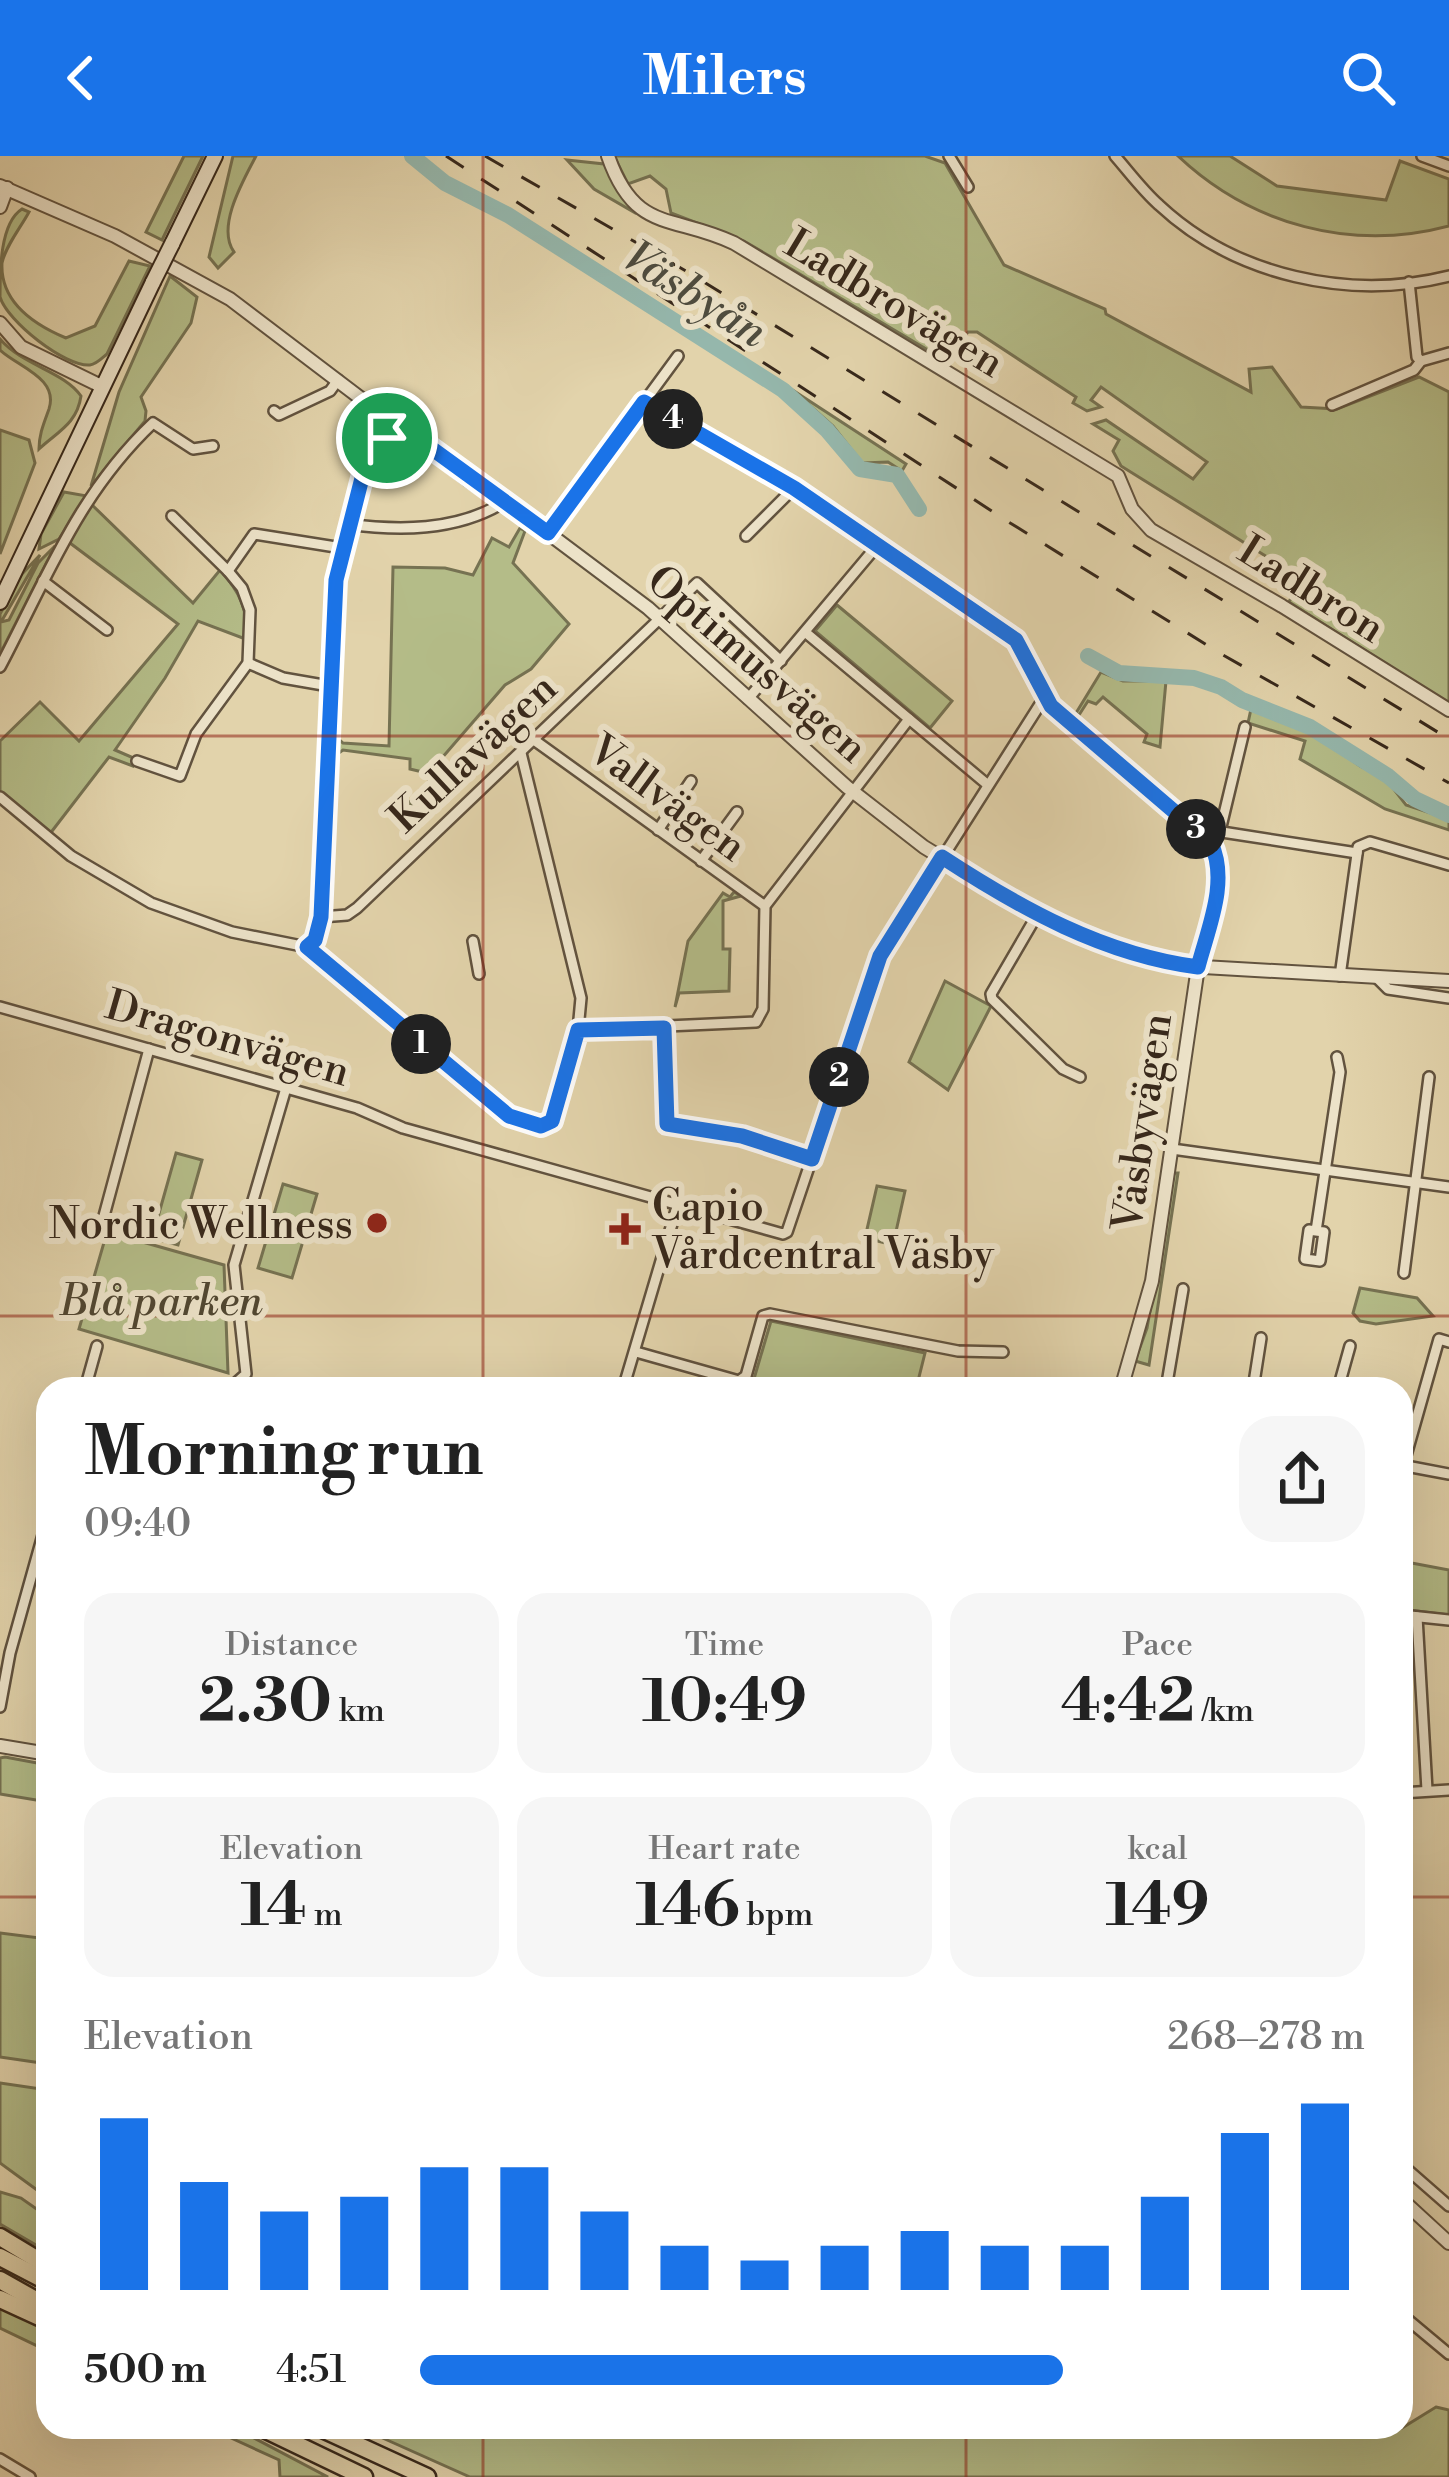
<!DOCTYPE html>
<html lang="en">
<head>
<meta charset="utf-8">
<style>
  body { margin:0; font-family:"Libre Bodoni",serif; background:#f6f6f6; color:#222; height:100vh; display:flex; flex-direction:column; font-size:45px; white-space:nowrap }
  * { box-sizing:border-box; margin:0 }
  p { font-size:39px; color:#767676 }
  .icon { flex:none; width:66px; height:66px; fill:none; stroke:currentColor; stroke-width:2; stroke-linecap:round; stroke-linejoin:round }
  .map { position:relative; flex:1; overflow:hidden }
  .sheet { position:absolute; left:36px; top:1221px; width:1377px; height:1062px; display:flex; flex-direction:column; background:#fff; border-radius:36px; box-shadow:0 12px 48px #0002 }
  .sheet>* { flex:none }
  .pin { position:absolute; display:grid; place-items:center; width:102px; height:102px; color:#fff; margin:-51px; border:6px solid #fff; border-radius:50%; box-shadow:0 3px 12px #0007 }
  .km { position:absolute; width:60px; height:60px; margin:-30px; border-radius:50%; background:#222; color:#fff; font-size:33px; line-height:60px; text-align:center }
  .round { display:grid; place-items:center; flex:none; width:126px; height:126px; border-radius:36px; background:#f6f6f6 }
  .overview { display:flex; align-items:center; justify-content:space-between; height:204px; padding:0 48px }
  h1 { font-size:66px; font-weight:700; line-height:90px }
  .stats { display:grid; grid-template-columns:repeat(3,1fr); gap:18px; height:204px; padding:12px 48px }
  .stats div { display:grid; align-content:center; border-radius:30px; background:#f6f6f6; text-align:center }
  .stats b { font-size:60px; font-weight:700 }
  .stats small { font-size:33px; font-weight:400 }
  .stats p { font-size:33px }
  .chart { height:336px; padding:24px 48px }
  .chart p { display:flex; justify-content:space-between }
  .chart svg { width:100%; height:216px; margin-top:12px; stroke:#1a73e8; stroke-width:6 }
  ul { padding:0 48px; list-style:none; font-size:39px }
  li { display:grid; grid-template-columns:192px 144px 1fr; align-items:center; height:90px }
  li i { height:30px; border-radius:15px; background:#1a73e8 }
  header { display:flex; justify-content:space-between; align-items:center; height:156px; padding:0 48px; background:#1a73e8; color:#fff; font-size:54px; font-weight:700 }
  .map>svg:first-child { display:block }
</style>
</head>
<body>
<header><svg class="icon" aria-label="back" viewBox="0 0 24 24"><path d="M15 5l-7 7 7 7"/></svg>Milers<svg class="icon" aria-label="search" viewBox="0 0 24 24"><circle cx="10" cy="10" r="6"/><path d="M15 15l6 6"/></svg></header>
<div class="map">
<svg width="1449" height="2321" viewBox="0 0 1449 2321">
  <rect width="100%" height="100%" fill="#e2d3ab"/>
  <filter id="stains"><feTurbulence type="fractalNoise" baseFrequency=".00167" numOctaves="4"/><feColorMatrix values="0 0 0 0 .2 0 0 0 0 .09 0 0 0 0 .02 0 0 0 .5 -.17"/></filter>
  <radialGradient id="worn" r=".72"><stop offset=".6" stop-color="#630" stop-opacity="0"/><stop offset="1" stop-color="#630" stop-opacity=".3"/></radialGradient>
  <!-- green -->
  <g fill="#b4bc88" stroke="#767252" stroke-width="3">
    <path d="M 184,0 L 203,0 L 162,84 L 146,76 Z"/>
    <path d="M 233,0 L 256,0 C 243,25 216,71 234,96 L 218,112 L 209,101 Z"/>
    <path d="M 614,0 L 925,0 L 945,7 L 1004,109 L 1105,153 L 1106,158 L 1251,236 L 1249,213 L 1272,211 L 1301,251 L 1337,253 L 1419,221 L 1449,236 L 1449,548 L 1289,446 L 1301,422 L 1121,310 L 1113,295 L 1119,284 L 1093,268 L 1106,264 L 1193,323 L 1207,306 L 1101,231 L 1091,244 L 1101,251 L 1087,255 L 1073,247 L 1076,241 L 977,176 L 968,176 L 947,202 L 938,200 L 744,85 L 671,57 L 666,33 L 650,20 L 628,28 Z"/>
    <path d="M 1178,0 L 1230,0 L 1277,30 L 1386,44 L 1400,5 L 1449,23 L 1449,70 C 1352,96 1251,69 1178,0 Z"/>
    <path d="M 567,4 L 604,8 L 632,55 L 594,33 Z"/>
    <path d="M 22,53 L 29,56 C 21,71 5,91 2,107 C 0,147 35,169 66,182 L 95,170 L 129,105 L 150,110 L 107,198 C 102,202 97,208 90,209 C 65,211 7,165 0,141 C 0,114 0,67 22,53 Z"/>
    <path d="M 170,120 L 197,141 L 191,167 L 141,241 L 146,255 L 145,265 L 91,330 L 119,236 Z"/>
    <path d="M 0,183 C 22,209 65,216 81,240 C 77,268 57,276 39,293 C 39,278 44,267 49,253 C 59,222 18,211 0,194 Z"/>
    <path d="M 791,233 L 906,308 L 902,315 L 888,306 L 862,307 L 833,270 Z"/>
    <path d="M 0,274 L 29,284 L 35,307 L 0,398 Z"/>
    <path d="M 64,336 L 87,340 L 59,383 L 39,393 L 41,378 Z"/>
    <path d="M 89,346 L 193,447 L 220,414 C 241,437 247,453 248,484 L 198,465 L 165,522 L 115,594 L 136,603 L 133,610 L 109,601 L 49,679 L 0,638 L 0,585 L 40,546 L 79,585 L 178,468 L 66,384 Z"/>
    <path d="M 520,372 L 525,375 L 513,407 L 569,468 L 531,513 L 505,529 L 441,603 L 434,626 L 406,654 L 404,652 L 428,627 L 431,618 L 410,613 L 410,603 L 343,594 L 333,601 L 333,578 L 343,587 L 389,590 L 393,411 L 445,412 L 473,419 L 492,382 L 509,391 Z"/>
    <path d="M 55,390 L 0,498 L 0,458 L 22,418 L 40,399 L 1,466 L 9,464 L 38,407 Z"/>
    <path d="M 837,449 L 952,545 L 930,572 L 815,475 Z"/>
    <path d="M 1101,516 L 1123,525 L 1166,525 L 1160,591 L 1144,586 L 1147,578 L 1103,541 L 1096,548 L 1088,545 L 1079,559 L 1076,557 Z"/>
    <path d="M 1251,553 L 1309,574 L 1360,610 L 1386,623 L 1406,649 L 1449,663 L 1449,674 L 1385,653 L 1300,603 L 1305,585 L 1248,567 Z"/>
    <path d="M 734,736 L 741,740 L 723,745 L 723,793 L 730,793 L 729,835 L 679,837 L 675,851 L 688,785 L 723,737 L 730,741 Z"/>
    <path d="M 945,825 L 991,850 L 948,934 L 909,906 Z"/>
    <path d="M 176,997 L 202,1004 L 178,1089 L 152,1082 Z"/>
    <path d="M 1174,1017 L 1178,1017 L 1149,1209 L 1135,1205 L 1147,1172 Z"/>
    <path d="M 283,1028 L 317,1038 L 292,1122 L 258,1112 Z"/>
    <path d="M 877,1030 L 905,1035 L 893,1089 L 865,1082 Z"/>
    <path d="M 107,1076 L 224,1109 L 228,1217 L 79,1173 Z"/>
    <path d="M 1360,1132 L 1417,1142 L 1433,1160 L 1376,1168 L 1360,1165 L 1353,1157 Z"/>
    <path d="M 771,1165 L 925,1197 L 916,1233 L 751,1233 Z"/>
    <path d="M 1401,1405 L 1449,1414 L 1449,1459 L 1401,1453 Z"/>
    <path d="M 5,1601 L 48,1609 L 48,1646 L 0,1638 L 0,1602 Z"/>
    <path d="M 0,1777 L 48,1783 L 48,1908 L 0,1901 Z"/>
    <path d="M 0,1927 L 48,1934 L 48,2042 L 0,2007 Z"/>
    <path d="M 0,2036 L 21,2042 L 48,2061 L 48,2096 L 0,2068 Z"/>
    <path d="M 0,2152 L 48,2174 L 48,2195 L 0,2172 Z"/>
    <path d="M 1436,2251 L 1449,2254 L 1449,2321 L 470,2321 L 358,2271 L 461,2271 L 479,2279 L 484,2271 L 1402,2272 Z"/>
    <path d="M 207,2271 L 233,2271 L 328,2321 L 280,2321 L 279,2304 Z"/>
  </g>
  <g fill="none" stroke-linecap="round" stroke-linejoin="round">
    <!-- river -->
    <g stroke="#95b7ac" stroke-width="16">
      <path d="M 412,0 L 445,27 L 508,59 L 783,234 L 827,274 L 860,313 L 897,319 L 919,353"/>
      <path d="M 1088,500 L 1119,517 L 1194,522 L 1221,531 L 1242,544 L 1310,571 L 1388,620 L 1415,643 L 1449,659"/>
    </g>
    <!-- minor casing -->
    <g stroke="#62533f" stroke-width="14">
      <g id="minor">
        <path d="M 949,0 L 968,31"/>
        <path d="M 1115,0 C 1129,16 1143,35 1159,49 C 1235,120 1349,145 1449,120"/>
        <path d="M 1422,0 L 1449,10"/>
        <path d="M 1409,126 L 1417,201 L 1421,205"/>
        <path d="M 644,246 L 794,332 L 1016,484 L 1051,551 L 1211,687 C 1229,726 1208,772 1198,811"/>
        <path d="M 1332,249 L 1414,214 L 1421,205 L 1449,197"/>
        <path d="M 274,255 L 279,259 L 330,235 L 338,224"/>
        <path d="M 347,368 C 399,375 455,375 501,348"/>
        <path d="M 548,377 L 678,200"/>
        <path d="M 746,380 L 794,332"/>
        <path d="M 228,415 L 254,378 L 342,392"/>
        <path d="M 43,425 L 107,474"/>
        <path d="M 805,476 L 988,629"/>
        <path d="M 248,507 L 283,522 L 329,530"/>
        <path d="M 0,511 C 47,422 78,338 153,267 L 193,293 L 213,290"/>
        <path d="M 748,543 L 876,391"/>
        <path d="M 534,584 L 765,750"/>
        <path d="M 137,605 L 180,620 L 196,578 L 248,507 L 250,454 L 242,432 L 228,415 L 172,360"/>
        <path d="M 0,641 L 71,700 L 151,747 L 232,776 L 307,791 L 509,960 L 541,970 L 552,965 L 578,874 L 581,842 L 521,597"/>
        <path d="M 658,674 L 691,625"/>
        <path d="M 1222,676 L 1357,697"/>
        <path d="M 1219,679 L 1245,571"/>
        <path d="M 701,705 L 737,656"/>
        <path d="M 1037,759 L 991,838 L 992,843 L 1063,913 L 1080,921"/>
        <path d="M 321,761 L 347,759 L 357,752 L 697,427 L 781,505"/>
        <path d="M 473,785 L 479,818"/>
        <path d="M 307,791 L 320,773 L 321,761 L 336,424 L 362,322 L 397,268"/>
        <path d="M 1340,820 L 1358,691 L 1370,686 L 1449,709"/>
        <path d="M 1377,822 L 1388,833 L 1449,842"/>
        <path d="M 0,851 L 357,952 L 403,972 L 783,1078 L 787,1076 L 880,800 L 1044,542"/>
        <path d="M 664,872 L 666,967 L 742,981 L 812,1003"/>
        <path d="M 578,874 L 756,866 L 763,853 L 765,750 L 909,563"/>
        <path d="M 1172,993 L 1449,1031"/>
        <path d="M 101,1071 L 149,893"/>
        <path d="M 1316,1075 L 1324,1076 L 1320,1105 L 1305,1103 L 1309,1074 L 1316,1075 L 1340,916 L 1337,901"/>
        <path d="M 1404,1117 L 1429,921"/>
        <path d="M 636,1196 L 739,1225 L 746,1220 L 763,1160 L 770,1158 L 958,1195 L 1003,1196"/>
        <path d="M 237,1226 L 246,1218 L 234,1109 L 286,932"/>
        <path d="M 85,1233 L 97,1190"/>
        <path d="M 623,1233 L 677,1051"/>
        <path d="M 1166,1233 L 1183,1133"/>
        <path d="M 1253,1233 L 1261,1182"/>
        <path d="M 1338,1233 L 1350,1190"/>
        <path d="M 1401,1309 L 1449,1318"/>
        <path d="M 1401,1332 L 1403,1310 L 1439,1183 L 1449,1186"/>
        <path d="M 1401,1387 L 1404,1394"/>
        <path d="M 1401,1459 L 1449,1464"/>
        <path d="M 1417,1461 L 1427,1634"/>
        <path d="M 0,1551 L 10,1497 L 48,1361"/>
        <path d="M 1401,1637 L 1449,1634"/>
        <path d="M 1401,2008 L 1449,2050"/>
        <path d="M 1401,2158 L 1449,2198"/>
        <path d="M 0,2303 L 30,2321"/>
      </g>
    </g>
    <!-- tertiary casing -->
    <g stroke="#62533f" stroke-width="16">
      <g id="tertiary">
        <path d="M 608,0 C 635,78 673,58 734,87 L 1118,320 L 1132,353 L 1151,374 L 1282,450 L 1449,554"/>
        <path d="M 0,30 L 115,80 L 230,143 L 467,323 L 548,377 L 648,452 L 847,631 L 924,691 L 1031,756 L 1072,776 L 1186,810 L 1449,825"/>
        <path d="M 0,51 L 7,32"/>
        <path d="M 0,167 L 21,191 L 103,231"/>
        <path d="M 1121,1233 L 1152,1125 L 1198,811"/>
        <path d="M 0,1590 L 48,1598"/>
        <path d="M 1401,2043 L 1449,2087"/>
      </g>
    </g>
    <!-- secondary casing -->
    <g stroke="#37281b" stroke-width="18">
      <g id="secondary">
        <path d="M 172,88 L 215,0"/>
        <path d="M 0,446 L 153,126"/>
      </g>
    </g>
    <!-- motorway casing -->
    <g stroke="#37281b" stroke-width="21">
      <g id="motorway">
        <path d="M 0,2081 L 48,2110"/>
        <path d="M 0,2101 L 48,2126"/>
        <path d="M 0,2124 L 48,2151"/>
        <path d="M 0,2143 L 48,2165"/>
        <path d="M 260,2271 L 364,2321"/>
        <path d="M 318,2271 L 427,2321"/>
      </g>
    </g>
    <!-- minor -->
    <use href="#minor" stroke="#ece2c8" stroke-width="9"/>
    <!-- tertiary -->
    <use href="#tertiary" stroke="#ece2c8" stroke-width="12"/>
    <!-- secondary -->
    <use href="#secondary" stroke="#ece2c8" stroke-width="14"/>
    <!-- motorway -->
    <use href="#motorway" stroke="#e2d3ab" stroke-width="16"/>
    <!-- rail -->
    <g stroke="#37281b" stroke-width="3" stroke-dasharray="21 21" stroke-linecap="butt">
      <path d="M 446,0 L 1007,365 L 1223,499 L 1449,627"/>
      <path d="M 485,0 L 686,115 L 1449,583"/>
    </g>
    <!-- secondary-bridge casing -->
    <g stroke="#37281b" stroke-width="18" stroke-linecap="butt">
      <path id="secondary-bridge" d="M 153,126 L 172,88"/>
    </g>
    <!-- secondary-bridge -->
    <use href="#secondary-bridge" stroke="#ece2c8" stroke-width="14"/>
  </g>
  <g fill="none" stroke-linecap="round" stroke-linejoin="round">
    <!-- route casing -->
    <g stroke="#fff" stroke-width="24">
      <path id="route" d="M 644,246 L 794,332 L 1016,484 L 1051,550 L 1211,687 C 1229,726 1208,772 1198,811 C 1104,799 1020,752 942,701 L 880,800 L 812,1003 L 742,980 L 667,968 L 664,872 L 578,874 L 552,965 L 541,970 L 509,960 L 307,791 L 315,784 L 321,761 L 336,424 L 362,322 L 398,268 L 548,377 Z"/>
    </g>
    <!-- route -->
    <use href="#route" stroke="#1a73e8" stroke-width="15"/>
  </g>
  <!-- grid -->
  <path fill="none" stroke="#8f2418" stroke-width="3" stroke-opacity="0.55" d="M 483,0 L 483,1233M 966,0 L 966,1233M 0,580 L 1449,580M 0,1160 L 1449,1160M 0,1741 L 48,1741M 1401,1741 L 1449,1741M 483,2271 L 483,2321M 966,2271 L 966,2321"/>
  <!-- markers -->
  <g fill="#8f2418" stroke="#ece2c8" stroke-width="4.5">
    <circle cx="377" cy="1067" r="12"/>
    <path d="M619 1055h12v12h12v12h-12v12h-12v-12h-12v-12h12z"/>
  </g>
  <g text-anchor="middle" stroke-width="12" stroke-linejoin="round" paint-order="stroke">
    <!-- street labels -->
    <g font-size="42" fill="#37281b" stroke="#ece2c8">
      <text transform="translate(895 146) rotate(31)" y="15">Ladbrovägen</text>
      <text transform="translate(1312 432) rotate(32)" y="15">Ladbron</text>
      <text transform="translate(758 507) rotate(41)" y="15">Optimusvägen</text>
      <text transform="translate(472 596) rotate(-43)" y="15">Kullavägen</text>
      <text transform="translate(668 641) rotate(36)" y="15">Vallvägen</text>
      <text transform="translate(228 881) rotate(16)" y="15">Dragonvägen</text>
      <text transform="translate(1141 966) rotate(-82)" y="15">Väsbyvägen</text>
    </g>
    <!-- poi labels -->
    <g font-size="42" fill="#37281b" stroke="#ece2c8" text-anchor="start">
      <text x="652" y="1064">Capio<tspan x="652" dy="48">Vårdcentral Väsby</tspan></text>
      <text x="353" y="1082" text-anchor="end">Nordic Wellness</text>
    </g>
    <!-- park labels -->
    <g font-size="42" font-style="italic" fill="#504631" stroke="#ece2c8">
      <text x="161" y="1159">Blå parken</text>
    </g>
    <!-- water labels -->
    <g font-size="45" font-style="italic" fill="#4e4c3f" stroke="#ece2c8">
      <text transform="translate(696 137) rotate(32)" y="16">Väsbyån</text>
    </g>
  </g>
  <rect width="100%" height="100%" filter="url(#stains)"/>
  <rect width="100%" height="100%" fill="url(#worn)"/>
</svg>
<div class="pin" style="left:387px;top:282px;background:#1e9e55"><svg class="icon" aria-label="arrive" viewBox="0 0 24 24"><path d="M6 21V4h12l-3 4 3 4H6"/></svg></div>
<b class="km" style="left:421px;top:888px">1</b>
<b class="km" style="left:839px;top:921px">2</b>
<b class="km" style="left:1196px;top:673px">3</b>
<b class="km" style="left:673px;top:263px">4</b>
<section class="sheet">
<div class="overview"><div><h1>Morning run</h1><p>09:40</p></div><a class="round"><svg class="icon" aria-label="share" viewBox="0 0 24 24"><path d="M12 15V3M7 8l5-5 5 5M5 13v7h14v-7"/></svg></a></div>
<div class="stats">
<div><p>Distance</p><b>2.30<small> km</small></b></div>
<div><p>Time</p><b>10:49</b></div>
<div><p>Pace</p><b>4:42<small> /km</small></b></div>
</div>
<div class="stats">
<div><p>Elevation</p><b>14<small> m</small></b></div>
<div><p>Heart rate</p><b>146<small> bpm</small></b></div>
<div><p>kcal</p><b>149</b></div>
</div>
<div class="chart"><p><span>Elevation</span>268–278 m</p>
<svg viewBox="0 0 160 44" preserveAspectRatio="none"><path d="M5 44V9M15 44V22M25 44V28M35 44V25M45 44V19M55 44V19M65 44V28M75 44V35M85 44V38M95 44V35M105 44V32M115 44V35M125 44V35M135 44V25M145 44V12M155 44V6"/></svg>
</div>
<ul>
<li><b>500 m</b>4:51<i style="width:68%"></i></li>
</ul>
</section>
</div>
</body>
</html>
